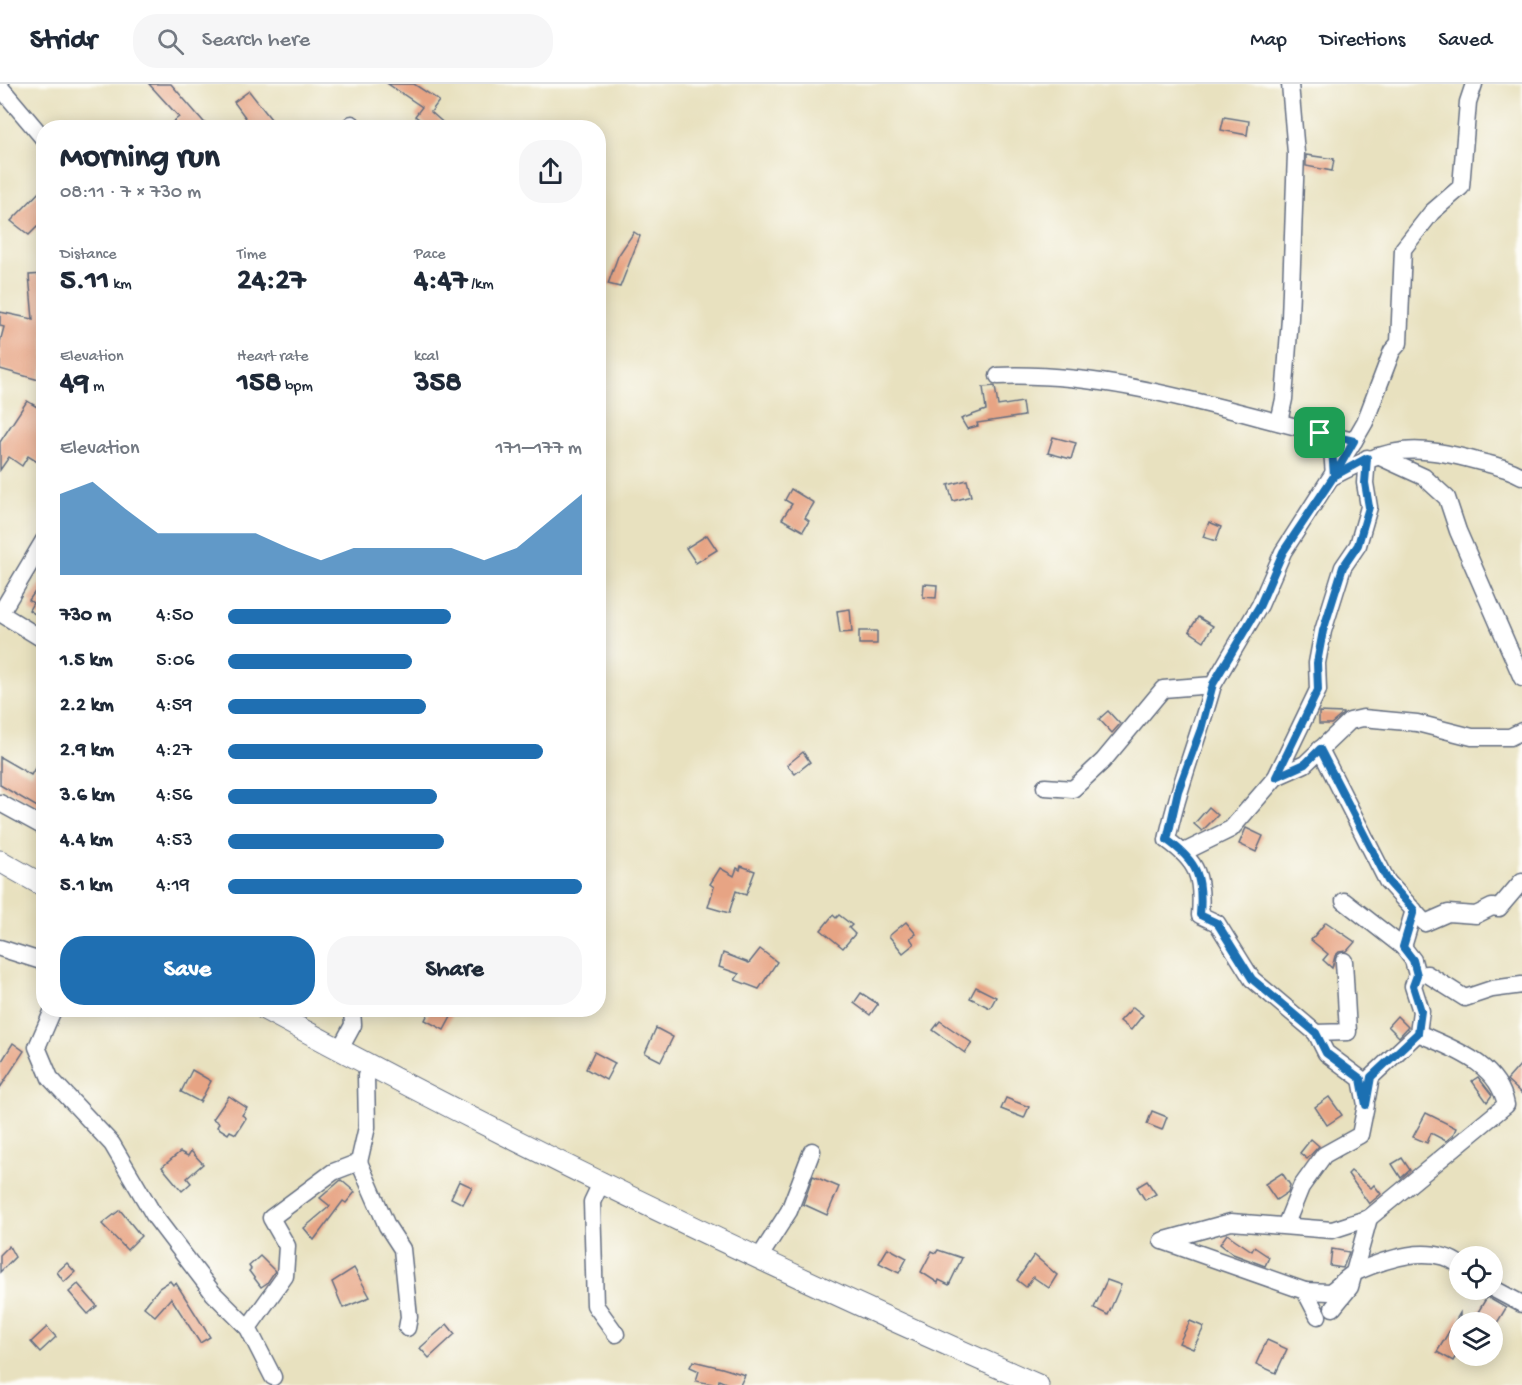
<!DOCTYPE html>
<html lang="en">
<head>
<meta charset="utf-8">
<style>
  body { margin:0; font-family:"Gochi Hand",sans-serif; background:#f6f6f7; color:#1f2937; height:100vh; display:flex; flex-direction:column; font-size:22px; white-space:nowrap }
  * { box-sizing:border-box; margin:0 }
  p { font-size:20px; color:#747a83 }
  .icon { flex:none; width:33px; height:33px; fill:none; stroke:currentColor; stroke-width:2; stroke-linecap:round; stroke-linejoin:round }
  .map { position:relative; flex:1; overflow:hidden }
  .details { position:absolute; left:36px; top:36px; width:570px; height:897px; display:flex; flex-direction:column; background:#fff; border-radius:24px; box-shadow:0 3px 15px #0003 }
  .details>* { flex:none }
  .buttons { position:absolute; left:1449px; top:1162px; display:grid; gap:12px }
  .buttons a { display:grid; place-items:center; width:54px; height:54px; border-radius:50%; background:#fff; box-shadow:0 3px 15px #0003; font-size:30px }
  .pin { position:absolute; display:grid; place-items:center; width:51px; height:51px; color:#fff; margin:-26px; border-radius:12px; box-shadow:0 3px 9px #0006 }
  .round { display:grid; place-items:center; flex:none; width:63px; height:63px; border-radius:24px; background:#f6f6f7 }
  .headline { display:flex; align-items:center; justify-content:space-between; height:102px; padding:0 24px }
  h1 { font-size:33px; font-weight:700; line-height:45px }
  .stats { display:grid; grid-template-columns:repeat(3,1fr); gap:9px; height:102px; padding:6px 24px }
  .stats div { display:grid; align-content:center }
  .stats b { font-size:30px; font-weight:700 }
  .stats small { font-size:16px; font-weight:400 }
  .stats p { font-size:16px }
  .chart { height:168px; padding:12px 24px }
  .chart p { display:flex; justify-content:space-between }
  .chart svg { width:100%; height:108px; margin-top:6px; fill:#1f6fb2; opacity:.7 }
  .button { display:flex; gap:12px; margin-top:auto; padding:12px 24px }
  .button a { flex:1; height:69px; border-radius:24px; background:#1f6fb2; color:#fff; font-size:24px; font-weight:700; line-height:69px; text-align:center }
  .button a+a { background:#f6f6f7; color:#1f2937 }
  ul { padding:0 24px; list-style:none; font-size:20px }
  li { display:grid; grid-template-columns:96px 72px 1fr; align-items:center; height:45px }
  li i { height:15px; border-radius:8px; background:#1f6fb2 }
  header { display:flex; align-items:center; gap:36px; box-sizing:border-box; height:84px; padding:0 30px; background:#fff; border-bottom:2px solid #e0e1e3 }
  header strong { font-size:28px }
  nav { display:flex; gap:33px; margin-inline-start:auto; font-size:21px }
  .search { width:420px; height:54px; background:#f6f6f7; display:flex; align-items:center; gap:15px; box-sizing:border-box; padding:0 21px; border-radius:24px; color:#747a83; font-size:22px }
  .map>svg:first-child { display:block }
</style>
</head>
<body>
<header>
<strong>Stridr</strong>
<div class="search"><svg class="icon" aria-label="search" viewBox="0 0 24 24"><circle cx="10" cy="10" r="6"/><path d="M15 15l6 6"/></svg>Search here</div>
<nav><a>Map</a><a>Directions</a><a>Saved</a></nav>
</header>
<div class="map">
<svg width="1522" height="1301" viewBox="0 0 1522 1301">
  <rect width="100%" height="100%" fill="#fdfcf7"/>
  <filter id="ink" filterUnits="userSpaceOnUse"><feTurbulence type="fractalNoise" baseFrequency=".0167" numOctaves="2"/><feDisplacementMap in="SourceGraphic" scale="12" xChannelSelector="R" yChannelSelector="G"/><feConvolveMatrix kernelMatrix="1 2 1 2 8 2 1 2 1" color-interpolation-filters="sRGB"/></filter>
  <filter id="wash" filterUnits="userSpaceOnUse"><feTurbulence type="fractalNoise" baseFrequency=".008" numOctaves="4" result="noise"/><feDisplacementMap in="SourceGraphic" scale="24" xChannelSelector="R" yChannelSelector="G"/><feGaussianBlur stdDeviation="1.35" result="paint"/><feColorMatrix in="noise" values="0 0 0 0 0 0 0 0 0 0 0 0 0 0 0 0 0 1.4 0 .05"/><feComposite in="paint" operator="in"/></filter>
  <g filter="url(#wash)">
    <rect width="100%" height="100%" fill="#e8e1bf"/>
    <g id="blocks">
      <!-- building -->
      <g fill="#e7a484">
        <path d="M 149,0 L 171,0 L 209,44 L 165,44 L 179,33 Z"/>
        <path d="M 388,0 L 414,0 L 434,13 L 439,17 L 431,28 L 449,44 L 431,44 L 415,32 L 422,23 Z"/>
        <path d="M 249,7 L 278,44 L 253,44 L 234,18 Z"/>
        <path d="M 1224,33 L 1249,37 L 1247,51 L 1221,46 Z"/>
        <path d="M 1306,71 L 1334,75 L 1332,87 L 1306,82 Z"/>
        <path d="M 44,103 L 44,149 L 37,143 L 29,151 L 11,137 Z"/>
        <path d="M 634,148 L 640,152 L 620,203 L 608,200 L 618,172 Z"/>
        <path d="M 44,190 L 44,281 L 39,296 L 0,285 L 0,258 L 4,243 L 0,242 L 0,228 L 33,235 L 29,191 Z"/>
        <path d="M 995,302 L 998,322 L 1022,318 L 1024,332 L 977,339 L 978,342 L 967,345 L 961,335 L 986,326 L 983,303 Z"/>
        <path d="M 27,317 L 44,327 L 44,372 L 39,379 L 28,372 L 22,382 L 9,373 L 0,386 L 0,358 Z"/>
        <path d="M 1053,353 L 1076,359 L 1071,375 L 1048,369 Z"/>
        <path d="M 967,396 L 971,412 L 953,417 L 948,401 Z"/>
        <path d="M 791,405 L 814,419 L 805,434 L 809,437 L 803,447 L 782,435 L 792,420 L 785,416 Z"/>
        <path d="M 1209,438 L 1221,443 L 1216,457 L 1203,453 Z"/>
        <path d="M 707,451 L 717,466 L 696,479 L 686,464 Z"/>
        <path d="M 44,495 L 44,536 L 29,526 L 33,519 L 29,516 Z"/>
        <path d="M 924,500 L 937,501 L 936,514 L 923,513 Z"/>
        <path d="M 850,525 L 852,548 L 840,549 L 837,527 Z"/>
        <path d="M 1198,533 L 1213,542 L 1204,557 L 1189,547 Z"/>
        <rect x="859" y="547" width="18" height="13"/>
        <path d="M 1108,627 L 1120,640 L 1112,649 L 1099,635 Z"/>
        <path d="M 1319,628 L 1343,629 L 1343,630 L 1331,640 L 1319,640 Z"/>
        <path d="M 44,668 L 44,727 L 0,701 L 0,673 L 31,691 Z"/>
        <path d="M 803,668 L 810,678 L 795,690 L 787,681 Z"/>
        <path d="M 1209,723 L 1218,731 L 1202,747 L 1194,740 Z"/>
        <path d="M 1246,744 L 1263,752 L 1256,768 L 1239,760 Z"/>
        <path d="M 741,782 L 755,787 L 746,811 L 736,807 L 729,829 L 708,823 L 714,803 L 710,800 L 720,784 L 734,792 L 737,784 L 740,786 Z"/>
        <path d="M 833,831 L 836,834 L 839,831 L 852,841 L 849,844 L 855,850 L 843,864 L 821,846 Z"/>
        <path d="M 906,838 L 916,850 L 910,854 L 914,860 L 903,869 L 889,852 Z"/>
        <path d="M 1326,838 L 1355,858 L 1347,867 L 1339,868 L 1335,872 L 1332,884 L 1323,876 L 1328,870 L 1311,856 Z"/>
        <path d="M 760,865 L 777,878 L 759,905 L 735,896 L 739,890 L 719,883 L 723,869 L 749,879 Z"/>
        <path d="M 976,903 L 996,913 L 990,924 L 970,914 Z"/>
        <path d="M 861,909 L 878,920 L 870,931 L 854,919 Z"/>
        <path d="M 1133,923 L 1143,931 L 1131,946 L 1120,937 Z"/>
        <path d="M 430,926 L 441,926 L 452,931 L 444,946 L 425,936 Z"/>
        <path d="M 1397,932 L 1408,943 L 1399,953 L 1388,942 Z"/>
        <path d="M 940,937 L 972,959 L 965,969 L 933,946 Z"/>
        <path d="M 656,944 L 673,953 L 661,977 L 645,969 Z"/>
        <path d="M 13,959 L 24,967 L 0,1004 L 0,980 Z"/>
        <path d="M 594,968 L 615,979 L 606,996 L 586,985 Z"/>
        <path d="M 1522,979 L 1522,1010 L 1507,996 Z"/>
        <path d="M 192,986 L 211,997 L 200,1018 L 181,1008 Z"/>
        <path d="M 1478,993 L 1492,1011 L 1487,1018 L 1472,997 Z"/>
        <path d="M 229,1012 L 247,1024 L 242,1031 L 246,1034 L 236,1050 L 230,1047 L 228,1050 L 217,1043 L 219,1039 L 213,1035 Z"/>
        <path d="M 1329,1013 L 1342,1031 L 1327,1041 L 1315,1023 Z"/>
        <path d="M 1006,1014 L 1029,1023 L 1024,1034 L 1001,1025 Z"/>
        <path d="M 1152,1027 L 1167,1033 L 1162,1046 L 1147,1040 Z"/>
        <path d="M 1426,1029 L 1456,1044 L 1453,1051 L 1446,1057 L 1431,1049 L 1427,1059 L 1413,1053 Z"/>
        <path d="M 1311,1055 L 1319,1062 L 1307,1075 L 1300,1069 Z"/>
        <path d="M 191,1067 L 203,1080 L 187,1094 L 191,1099 L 182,1107 L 162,1083 L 180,1068 L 188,1072 Z"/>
        <path d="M 1402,1074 L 1410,1086 L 1401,1094 L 1392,1080 Z"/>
        <path d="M 1351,1087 L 1371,1104 L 1374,1101 L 1381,1110 L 1369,1120 L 1348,1090 Z"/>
        <path d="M 1282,1089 L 1290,1101 L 1288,1108 L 1276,1116 L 1265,1100 Z"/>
        <path d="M 813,1092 L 839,1103 L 827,1131 L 803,1120 Z"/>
        <path d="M 341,1096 L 355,1108 L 346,1119 L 343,1117 L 314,1156 L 304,1144 L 330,1122 L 320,1114 Z"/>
        <path d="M 459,1097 L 472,1103 L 463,1120 L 451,1114 Z"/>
        <path d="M 1147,1097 L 1156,1110 L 1145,1116 L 1137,1103 Z"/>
        <path d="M 120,1126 L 141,1152 L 127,1166 L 102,1140 Z"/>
        <path d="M 1227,1150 L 1252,1167 L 1254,1163 L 1269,1173 L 1265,1182 L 1233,1170 L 1220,1160 Z"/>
        <path d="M 9,1162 L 15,1173 L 0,1188 L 0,1171 Z"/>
        <path d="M 888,1164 L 907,1174 L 899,1189 L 879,1179 Z"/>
        <path d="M 1332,1165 L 1349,1168 L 1343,1184 L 1330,1182 Z"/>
        <path d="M 938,1166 L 962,1174 L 949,1201 L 939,1196 L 938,1199 L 921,1188 L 932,1167 L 936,1169 Z"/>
        <path d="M 1034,1171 L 1057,1191 L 1049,1204 L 1033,1193 L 1026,1203 L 1017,1196 Z"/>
        <path d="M 260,1172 L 275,1187 L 267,1199 L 261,1203 L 249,1187 L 251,1185 L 249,1182 Z"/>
        <path d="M 67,1179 L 75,1188 L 64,1198 L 57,1188 Z"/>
        <path d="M 354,1184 L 370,1213 L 343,1224 L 332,1198 Z"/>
        <path d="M 1107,1196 L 1121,1201 L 1108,1231 L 1094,1224 Z"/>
        <path d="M 170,1197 L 173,1201 L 176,1199 L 210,1253 L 200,1259 L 171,1214 L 155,1232 L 144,1223 L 159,1204 Z"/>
        <path d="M 78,1200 L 97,1222 L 88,1230 L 69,1208 Z"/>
        <path d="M 1487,1213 L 1506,1224 L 1497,1239 L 1478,1228 Z"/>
        <path d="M 1460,1229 L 1460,1265 L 1453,1277 L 1437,1268 Z"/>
        <path d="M 1190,1237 L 1204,1243 L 1193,1265 L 1179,1259 Z"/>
        <path d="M 447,1240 L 455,1250 L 429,1274 L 420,1264 Z"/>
        <path d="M 47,1243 L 56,1253 L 40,1268 L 31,1258 Z"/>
        <path d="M 1267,1256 L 1287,1265 L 1276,1289 L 1256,1280 Z"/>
        <path d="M 693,1277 L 722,1284 L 745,1291 L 740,1301 L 730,1301 L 719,1296 L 718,1301 L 696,1297 L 699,1287 L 690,1283 Z"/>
      </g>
    </g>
  </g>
  <g filter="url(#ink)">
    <use href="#blocks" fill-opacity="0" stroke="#636d80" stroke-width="1.5"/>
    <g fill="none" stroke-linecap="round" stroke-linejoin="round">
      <!-- minor casing -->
      <g stroke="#636d80" stroke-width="19">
        <g id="minor">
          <path d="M 0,3 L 44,55"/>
          <path d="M 348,44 L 352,40"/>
          <path d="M 998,292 C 1119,287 1238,331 1354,357 L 1283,468 L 1260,521 L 1213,601 L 1163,605 L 1103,677 L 1073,705 L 1045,703"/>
          <path d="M 1279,338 L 1284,315 L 1290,234 L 1296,69 L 1290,0"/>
          <path d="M 1320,349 L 1332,365 L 1334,392 C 1390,362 1416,360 1477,377 C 1493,381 1508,384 1522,392"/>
          <path d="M 1354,357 L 1365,338 L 1392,267 L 1399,259 L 1403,165 L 1432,128 L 1461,103 L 1468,18 L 1474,0"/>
          <path d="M 1378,372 L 1424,393 L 1447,414 L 1458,447 L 1522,594"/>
          <path d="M 0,529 L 44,556"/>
          <path d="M 0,530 L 44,456"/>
          <path d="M 1213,601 C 1199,653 1178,702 1167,756 C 1198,778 1203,793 1200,831 L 1217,839 L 1252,895 L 1316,949 L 1348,948 L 1344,877"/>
          <path d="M 1320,665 L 1387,797 L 1425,839 L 1448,829 L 1476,831 L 1492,823 L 1499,824 L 1522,797"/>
          <path d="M 1276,693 L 1305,680 L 1350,637 L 1363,634 L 1417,639 L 1472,653 L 1510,653 L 1522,647"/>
          <path d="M 0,719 L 44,743"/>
          <path d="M 1184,768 L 1231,745 L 1276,693 L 1318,606 L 1317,579 L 1323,547 L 1343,483 L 1358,461 L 1369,423 L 1365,399 L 1367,374"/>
          <path d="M 1344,817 L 1403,863"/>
          <path d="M 1414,826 L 1403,863 L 1413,876 L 1417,891"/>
          <path d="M 0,864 L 44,878"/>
          <path d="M 53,926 L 37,963 L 50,994 L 112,1060 L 155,1133 L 213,1209 L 248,1244 L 273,1293"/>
          <path d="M 340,965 L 353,941 L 352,926"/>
          <path d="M 1367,1014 L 1371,993 L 1418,949"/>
          <path d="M 359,1078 L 387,1142 L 402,1165 L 409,1233 L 407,1244"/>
          <path d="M 602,1097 L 592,1118 L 595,1221 L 616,1250"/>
          <path d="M 1369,1134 L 1506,1021 C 1498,979 1453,965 1418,949 L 1421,927 L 1413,902 L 1417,891 L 1427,890 L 1465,914 L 1492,905 L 1522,901"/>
          <path d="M 1286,1140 L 1301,1103 L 1324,1071 L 1360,1051 L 1366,1021 L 1361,995 L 1326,969 L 1316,949"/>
          <path d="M 1162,1157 L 1231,1138 L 1332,1146 L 1369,1134 L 1350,1203 L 1333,1224"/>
          <path d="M 1163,1157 L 1305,1207 L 1318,1232"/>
          <path d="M 759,1174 L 789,1127 L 812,1067"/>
          <path d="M 1492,1204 L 1522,1220"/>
          <path d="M 1305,1207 L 1330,1208 C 1339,1202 1347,1192 1356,1188 C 1386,1175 1430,1159 1460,1181"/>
          <path d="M 248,1244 L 285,1192 L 287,1162 L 271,1134 L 333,1088 L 359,1078 L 367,1043 L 366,992 L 372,981"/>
        </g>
      </g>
      <!-- major casing -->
      <g stroke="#636d80" stroke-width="23">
        <g id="major">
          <path d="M 0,777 L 44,802"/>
          <path d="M 266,926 C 517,1062 776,1186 1038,1301"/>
        </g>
      </g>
      <!-- minor -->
      <use href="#minor" stroke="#fff" stroke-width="16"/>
      <!-- major -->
      <use href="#major" stroke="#fff" stroke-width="21"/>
    </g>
  </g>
  <g fill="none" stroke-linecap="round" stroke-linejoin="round" filter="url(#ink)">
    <!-- route casing -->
    <g stroke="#fff" stroke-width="12">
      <path id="route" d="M 1320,349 L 1332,365 L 1334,392 L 1283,468 L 1260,521 L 1213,600 L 1201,645 L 1178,707 L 1167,756 C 1198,778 1203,793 1200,831 L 1217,839 L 1252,895 L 1316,949 L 1326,969 L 1361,995 L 1366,1021 L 1371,993 L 1418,949 L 1421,927 L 1413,902 L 1417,891 L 1413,876 L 1403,863 L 1414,826 L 1388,797 L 1320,665 L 1305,680 L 1276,693 L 1318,606 L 1317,579 L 1323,547 L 1343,483 L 1358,461 L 1369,423 L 1365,399 L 1367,374 L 1334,392 L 1354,357 L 1320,349"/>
    </g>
    <!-- route -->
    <use href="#route" stroke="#1f6fb2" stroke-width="8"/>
  </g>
</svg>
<div class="buttons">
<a><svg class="icon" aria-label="locate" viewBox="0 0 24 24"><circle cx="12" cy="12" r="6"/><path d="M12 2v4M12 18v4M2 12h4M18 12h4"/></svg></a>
<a><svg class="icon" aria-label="layers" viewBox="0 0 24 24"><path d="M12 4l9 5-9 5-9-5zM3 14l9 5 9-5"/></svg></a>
</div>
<div class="pin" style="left:1320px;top:349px;background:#1e9e55"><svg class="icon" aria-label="arrive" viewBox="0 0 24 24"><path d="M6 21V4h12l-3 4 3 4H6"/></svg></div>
<section class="details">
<div class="headline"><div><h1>Morning run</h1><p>08:11 · 7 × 730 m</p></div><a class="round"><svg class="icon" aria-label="share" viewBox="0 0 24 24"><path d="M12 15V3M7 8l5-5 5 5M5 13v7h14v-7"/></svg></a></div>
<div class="stats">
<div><p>Distance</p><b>5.11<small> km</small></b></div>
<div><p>Time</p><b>24:27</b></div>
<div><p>Pace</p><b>4:47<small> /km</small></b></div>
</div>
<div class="stats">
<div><p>Elevation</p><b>49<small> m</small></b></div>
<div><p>Heart rate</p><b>158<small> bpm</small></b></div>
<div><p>kcal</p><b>358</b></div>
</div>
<div class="chart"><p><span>Elevation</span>171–177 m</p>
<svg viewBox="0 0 160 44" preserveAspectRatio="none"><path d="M0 44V11L10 6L20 17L30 27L40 27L50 27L60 27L70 33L80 38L90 33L100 33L110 33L120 33L130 38L140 33L150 22L160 11V44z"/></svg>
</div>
<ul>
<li><b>730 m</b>4:50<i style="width:63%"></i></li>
<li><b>1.5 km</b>5:06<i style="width:52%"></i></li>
<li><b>2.2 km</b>4:59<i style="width:56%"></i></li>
<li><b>2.9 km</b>4:27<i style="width:89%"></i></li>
<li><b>3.6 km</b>4:56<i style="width:59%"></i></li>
<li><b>4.4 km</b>4:53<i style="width:61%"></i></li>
<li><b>5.1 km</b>4:19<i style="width:100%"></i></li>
</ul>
<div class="button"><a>Save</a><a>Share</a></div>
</section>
</div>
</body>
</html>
